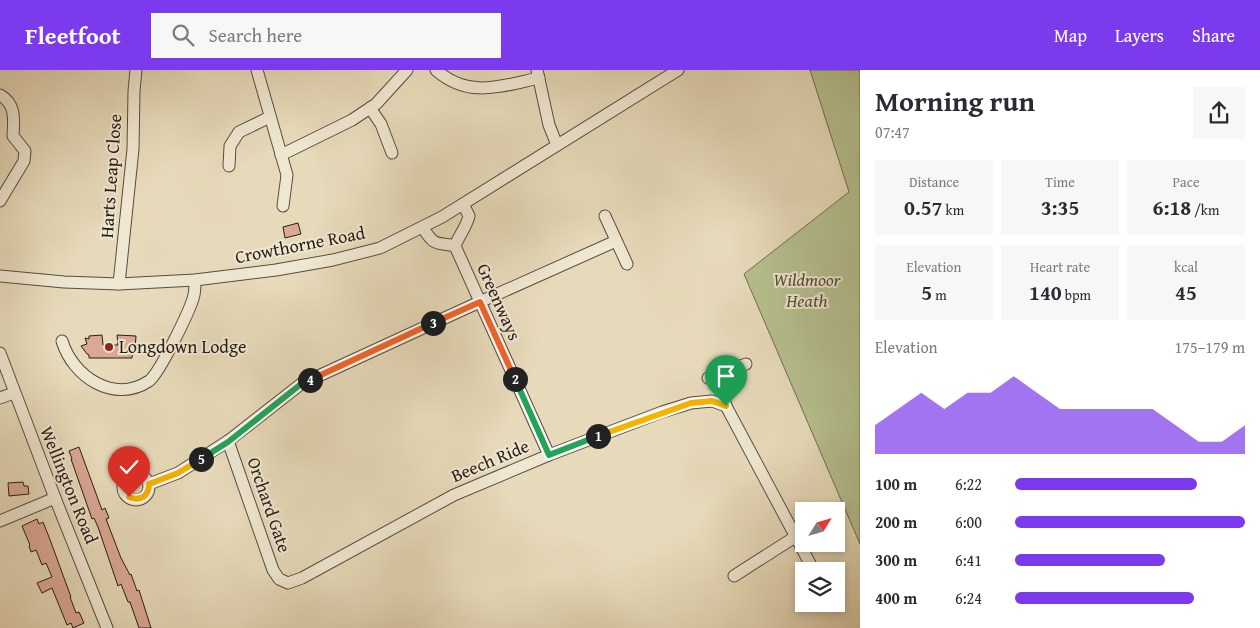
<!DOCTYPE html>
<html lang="en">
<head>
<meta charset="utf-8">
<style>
  body { margin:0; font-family:"Gentium Book Plus",serif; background:#f7f7f7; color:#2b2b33; height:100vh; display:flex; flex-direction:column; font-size:19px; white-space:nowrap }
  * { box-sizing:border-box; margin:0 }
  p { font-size:16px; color:#7c7c81 }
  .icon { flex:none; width:28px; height:28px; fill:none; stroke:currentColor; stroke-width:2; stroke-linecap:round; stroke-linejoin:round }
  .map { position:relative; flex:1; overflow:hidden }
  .details { display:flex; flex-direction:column; background:#fff; width:400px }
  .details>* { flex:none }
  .needle { width:32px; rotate:53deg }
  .tools { position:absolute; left:795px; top:432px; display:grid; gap:10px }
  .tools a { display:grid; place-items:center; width:50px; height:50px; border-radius:0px; background:#fff; box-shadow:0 2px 8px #0003; font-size:25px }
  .pin { position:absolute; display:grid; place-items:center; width:42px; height:42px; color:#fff; margin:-51px -21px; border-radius:50% 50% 50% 0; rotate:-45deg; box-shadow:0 0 5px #0007 }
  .pin .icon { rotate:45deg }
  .km { position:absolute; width:25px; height:25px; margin:-12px; border-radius:50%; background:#222; color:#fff; font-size:14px; line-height:25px; text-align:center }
  .round { display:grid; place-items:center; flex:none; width:52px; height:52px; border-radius:0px; background:#f7f7f7 }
  .summary { display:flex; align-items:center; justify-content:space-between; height:85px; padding:0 15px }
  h1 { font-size:28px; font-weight:600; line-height:38px }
  .metrics { display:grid; grid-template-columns:repeat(3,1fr); gap:8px; height:85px; padding:5px 15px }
  .metrics div { display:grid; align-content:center; border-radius:0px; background:#f7f7f7; text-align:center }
  .metrics b { font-size:21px; font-weight:600 }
  .metrics small { font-size:14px; font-weight:400 }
  .metrics p { font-size:14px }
  .chart { height:140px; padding:10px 15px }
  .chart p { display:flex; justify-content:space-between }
  .chart svg { width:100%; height:90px; margin-top:5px; fill:#7c3aed; opacity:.7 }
  ul { padding:0 15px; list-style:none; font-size:16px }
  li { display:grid; grid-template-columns:80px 60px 1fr; align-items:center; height:38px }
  li i { height:12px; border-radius:6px; background:#7c3aed }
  header { display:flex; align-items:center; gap:30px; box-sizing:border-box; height:70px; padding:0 25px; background:#7c3aed; color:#fff }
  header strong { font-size:24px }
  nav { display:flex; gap:28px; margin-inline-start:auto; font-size:18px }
  .search { width:350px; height:45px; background:#f7f7f7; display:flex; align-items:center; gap:12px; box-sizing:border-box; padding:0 18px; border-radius:0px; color:#7c7c81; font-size:19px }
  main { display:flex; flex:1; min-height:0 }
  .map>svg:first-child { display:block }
</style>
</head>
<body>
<header>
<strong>Fleetfoot</strong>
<div class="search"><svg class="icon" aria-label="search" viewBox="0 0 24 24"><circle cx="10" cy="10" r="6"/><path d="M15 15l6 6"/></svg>Search here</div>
<nav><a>Map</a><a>Layers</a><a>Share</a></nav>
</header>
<main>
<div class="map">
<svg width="860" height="558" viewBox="0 0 860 558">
  <rect width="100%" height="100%" fill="#e7daba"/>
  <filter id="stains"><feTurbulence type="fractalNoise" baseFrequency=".004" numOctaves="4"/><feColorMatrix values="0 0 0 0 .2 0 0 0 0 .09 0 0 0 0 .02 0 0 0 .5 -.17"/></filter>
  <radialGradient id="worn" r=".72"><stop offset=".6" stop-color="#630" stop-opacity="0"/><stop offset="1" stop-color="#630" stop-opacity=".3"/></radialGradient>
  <!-- green -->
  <path fill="#b6c090" stroke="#6f6e52" d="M 810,0 L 860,0 L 860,474 L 744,204 L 849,122 Z"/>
  <!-- building -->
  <g fill="#dba895" stroke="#281c14">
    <path d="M 298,153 L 301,164 L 285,168 L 283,157 Z"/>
    <path d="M 102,265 L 103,275 L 118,275 L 117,265 L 136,266 L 135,279 L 133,279 L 132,288 L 89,288 L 89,285 L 87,284 L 81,276 L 87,274 L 85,268 L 89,269 L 89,266 Z"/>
    <path d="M 79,377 L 102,440 L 105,438 L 109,448 L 106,449 L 121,488 L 130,505 L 131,504 L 137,521 L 139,520 L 151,558 L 139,558 L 130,532 L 128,532 L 121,514 L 118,516 L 98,457 L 94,448 L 92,449 L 71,389 L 72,389 L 69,381 Z"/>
    <path d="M 23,412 L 24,416 L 28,416 L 29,424 L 9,426 L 8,413 Z"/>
    <path d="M 37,449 L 39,454 L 43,452 L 49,467 L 71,527 L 70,527 L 76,543 L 79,542 L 84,553 L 73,558 L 71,553 L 67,555 L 52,518 L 42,523 L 37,513 L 52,507 L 46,493 L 42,495 L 36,480 L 31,482 L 29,476 L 30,475 L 22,456 Z"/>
  </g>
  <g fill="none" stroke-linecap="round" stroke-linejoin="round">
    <!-- minor casing -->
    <g stroke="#584c3e" stroke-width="13">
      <g id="minor">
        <path d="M 257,0 L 287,105 L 283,136"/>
        <path d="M 436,0 C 469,29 501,16 539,8"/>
        <path d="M 537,0 L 549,55 L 557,75"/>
        <path d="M 0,25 C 16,34 14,49 13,66 L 25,81 L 24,91 L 0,131"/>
        <path d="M 370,38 L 381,54 L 392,83"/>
        <path d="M 281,85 L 352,50 L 376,34 L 407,0"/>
        <path d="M 229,96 L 230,76 L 239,62 L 270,47"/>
        <path d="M 463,134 L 469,146 C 466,158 459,165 455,176 L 549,385"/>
        <path d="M 605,146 L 627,194"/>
        <path d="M 423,158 C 435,177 436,172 455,176"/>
        <path d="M 0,206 L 64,212 L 119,214 L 195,210 L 276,200 L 333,190 L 380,178 L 442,147 L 678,0"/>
        <path d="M 119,214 L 133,79 L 134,21 L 136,0"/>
        <path d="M 62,271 C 73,307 114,334 149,311 C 159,304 191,239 194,225 C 195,220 195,215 195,210"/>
        <path d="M 0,283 L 55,428 L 107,558"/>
        <path d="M 723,303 C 720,314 723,325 726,336 L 814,501"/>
        <path d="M 708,308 L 746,294"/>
        <path d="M 0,328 L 14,323"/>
        <path d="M 228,371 L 273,500 L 279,509 L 288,513 L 302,508 L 454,425 L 549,385 L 662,342 L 691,333 L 712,331 L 726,336"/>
        <circle cx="136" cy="417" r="13"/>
        <path d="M 149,414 L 178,403 L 228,371 L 301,314 L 484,230 L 616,171"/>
        <path d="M 0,451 L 55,428"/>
        <path d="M 734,506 L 795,467"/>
      </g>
    </g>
    <!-- minor -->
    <use href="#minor" stroke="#efe7d2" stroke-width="11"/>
  </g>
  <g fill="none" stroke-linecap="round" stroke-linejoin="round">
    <!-- split-1 casing -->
    <g stroke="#fff" stroke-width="10">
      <path id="split-1" d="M 598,366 L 691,333 L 712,331 L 726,336"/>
    </g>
    <!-- split-2 casing -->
    <g stroke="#fff" stroke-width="10">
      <path id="split-2" d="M 515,309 L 549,385 L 598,366"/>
    </g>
    <!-- split-3 casing -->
    <g stroke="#fff" stroke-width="10">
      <path id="split-3" d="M 433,253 L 480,232 L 515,309"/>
    </g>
    <!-- split-4 casing -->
    <g stroke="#fff" stroke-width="10">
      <path id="split-4" d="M 310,310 L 433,253"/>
    </g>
    <!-- split-5 casing -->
    <g stroke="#fff" stroke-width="10">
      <path id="split-5" d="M 201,389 L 228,372 L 301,314 L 310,310"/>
    </g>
    <!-- split-6 casing -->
    <g stroke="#fff" stroke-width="10">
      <path id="split-6" d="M 129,427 C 140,432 149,426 149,414 L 178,403 L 201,389"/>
    </g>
    <!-- split-1 -->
    <use href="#split-1" stroke="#f5b400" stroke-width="6"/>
    <!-- split-2 -->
    <use href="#split-2" stroke="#22a559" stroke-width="6"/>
    <!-- split-3 -->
    <use href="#split-3" stroke="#f0652b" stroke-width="6"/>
    <!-- split-4 -->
    <use href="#split-4" stroke="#f0652b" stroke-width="6"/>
    <!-- split-5 -->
    <use href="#split-5" stroke="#22a559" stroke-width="6"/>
    <!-- split-6 -->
    <use href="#split-6" stroke="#f5b400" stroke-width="6"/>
  </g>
  <!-- markers -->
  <circle fill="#8f2418" stroke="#efe7d2" stroke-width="2" cx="109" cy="277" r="5"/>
  <g text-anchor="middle" stroke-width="4" stroke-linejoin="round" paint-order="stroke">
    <!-- street labels -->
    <g font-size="18" fill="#281c14" stroke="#efe7d2">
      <text transform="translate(111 106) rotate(-86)" y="6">Harts Leap Close</text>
      <text transform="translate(300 175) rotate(-11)" y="6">Crowthorne Road</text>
      <text transform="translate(499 232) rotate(66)" y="6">Greenways</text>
      <text transform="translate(490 391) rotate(-23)" y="6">Beech Ride</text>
      <text transform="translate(69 415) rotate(68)" y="6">Wellington Road</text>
      <text transform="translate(269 435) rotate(71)" y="6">Orchard Gate</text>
    </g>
    <!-- park labels -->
    <g font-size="18" font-style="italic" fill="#534d39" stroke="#efe7d2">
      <text x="807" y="216">Wildmoor<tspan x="807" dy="21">Heath</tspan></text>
    </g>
    <!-- poi labels -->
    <g font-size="18" fill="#281c14" stroke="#efe7d2" text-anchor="start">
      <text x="119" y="283">Longdown Lodge</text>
    </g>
  </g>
  <rect width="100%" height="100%" filter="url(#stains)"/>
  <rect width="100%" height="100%" fill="url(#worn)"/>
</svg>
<div class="tools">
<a><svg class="needle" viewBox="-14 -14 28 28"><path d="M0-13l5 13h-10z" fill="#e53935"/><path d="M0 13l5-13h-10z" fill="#7c7c81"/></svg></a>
<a><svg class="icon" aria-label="layers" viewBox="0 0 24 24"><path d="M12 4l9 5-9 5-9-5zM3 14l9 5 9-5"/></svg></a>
</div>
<div class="pin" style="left:726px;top:336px;background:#1e9e55"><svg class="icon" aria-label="arrive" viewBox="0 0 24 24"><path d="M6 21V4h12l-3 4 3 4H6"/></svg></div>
<div class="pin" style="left:129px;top:427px;background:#d93025"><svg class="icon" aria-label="check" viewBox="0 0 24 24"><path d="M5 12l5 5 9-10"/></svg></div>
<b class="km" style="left:598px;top:366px">1</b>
<b class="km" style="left:515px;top:309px">2</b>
<b class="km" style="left:433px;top:253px">3</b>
<b class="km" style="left:310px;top:310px">4</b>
<b class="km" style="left:201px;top:389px">5</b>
</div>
<section class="details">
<div class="summary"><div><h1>Morning run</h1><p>07:47</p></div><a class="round"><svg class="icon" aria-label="share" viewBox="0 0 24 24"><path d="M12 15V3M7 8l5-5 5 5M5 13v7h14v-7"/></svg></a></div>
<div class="metrics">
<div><p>Distance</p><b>0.57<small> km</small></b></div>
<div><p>Time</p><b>3:35</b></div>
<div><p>Pace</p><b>6:18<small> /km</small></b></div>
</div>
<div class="metrics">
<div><p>Elevation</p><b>5<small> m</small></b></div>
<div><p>Heart rate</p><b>140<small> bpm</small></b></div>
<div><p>kcal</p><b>45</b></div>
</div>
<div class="chart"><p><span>Elevation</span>175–179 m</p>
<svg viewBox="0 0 160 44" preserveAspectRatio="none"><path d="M0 44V30L10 22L20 14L30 22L40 14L50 14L60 6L70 14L80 22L90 22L100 22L110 22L120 22L130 30L140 38L150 38L160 30V44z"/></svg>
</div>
<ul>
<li><b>100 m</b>6:22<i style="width:79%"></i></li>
<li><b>200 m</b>6:00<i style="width:100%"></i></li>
<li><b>300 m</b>6:41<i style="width:65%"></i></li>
<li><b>400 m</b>6:24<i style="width:78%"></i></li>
</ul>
</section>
</main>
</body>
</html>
